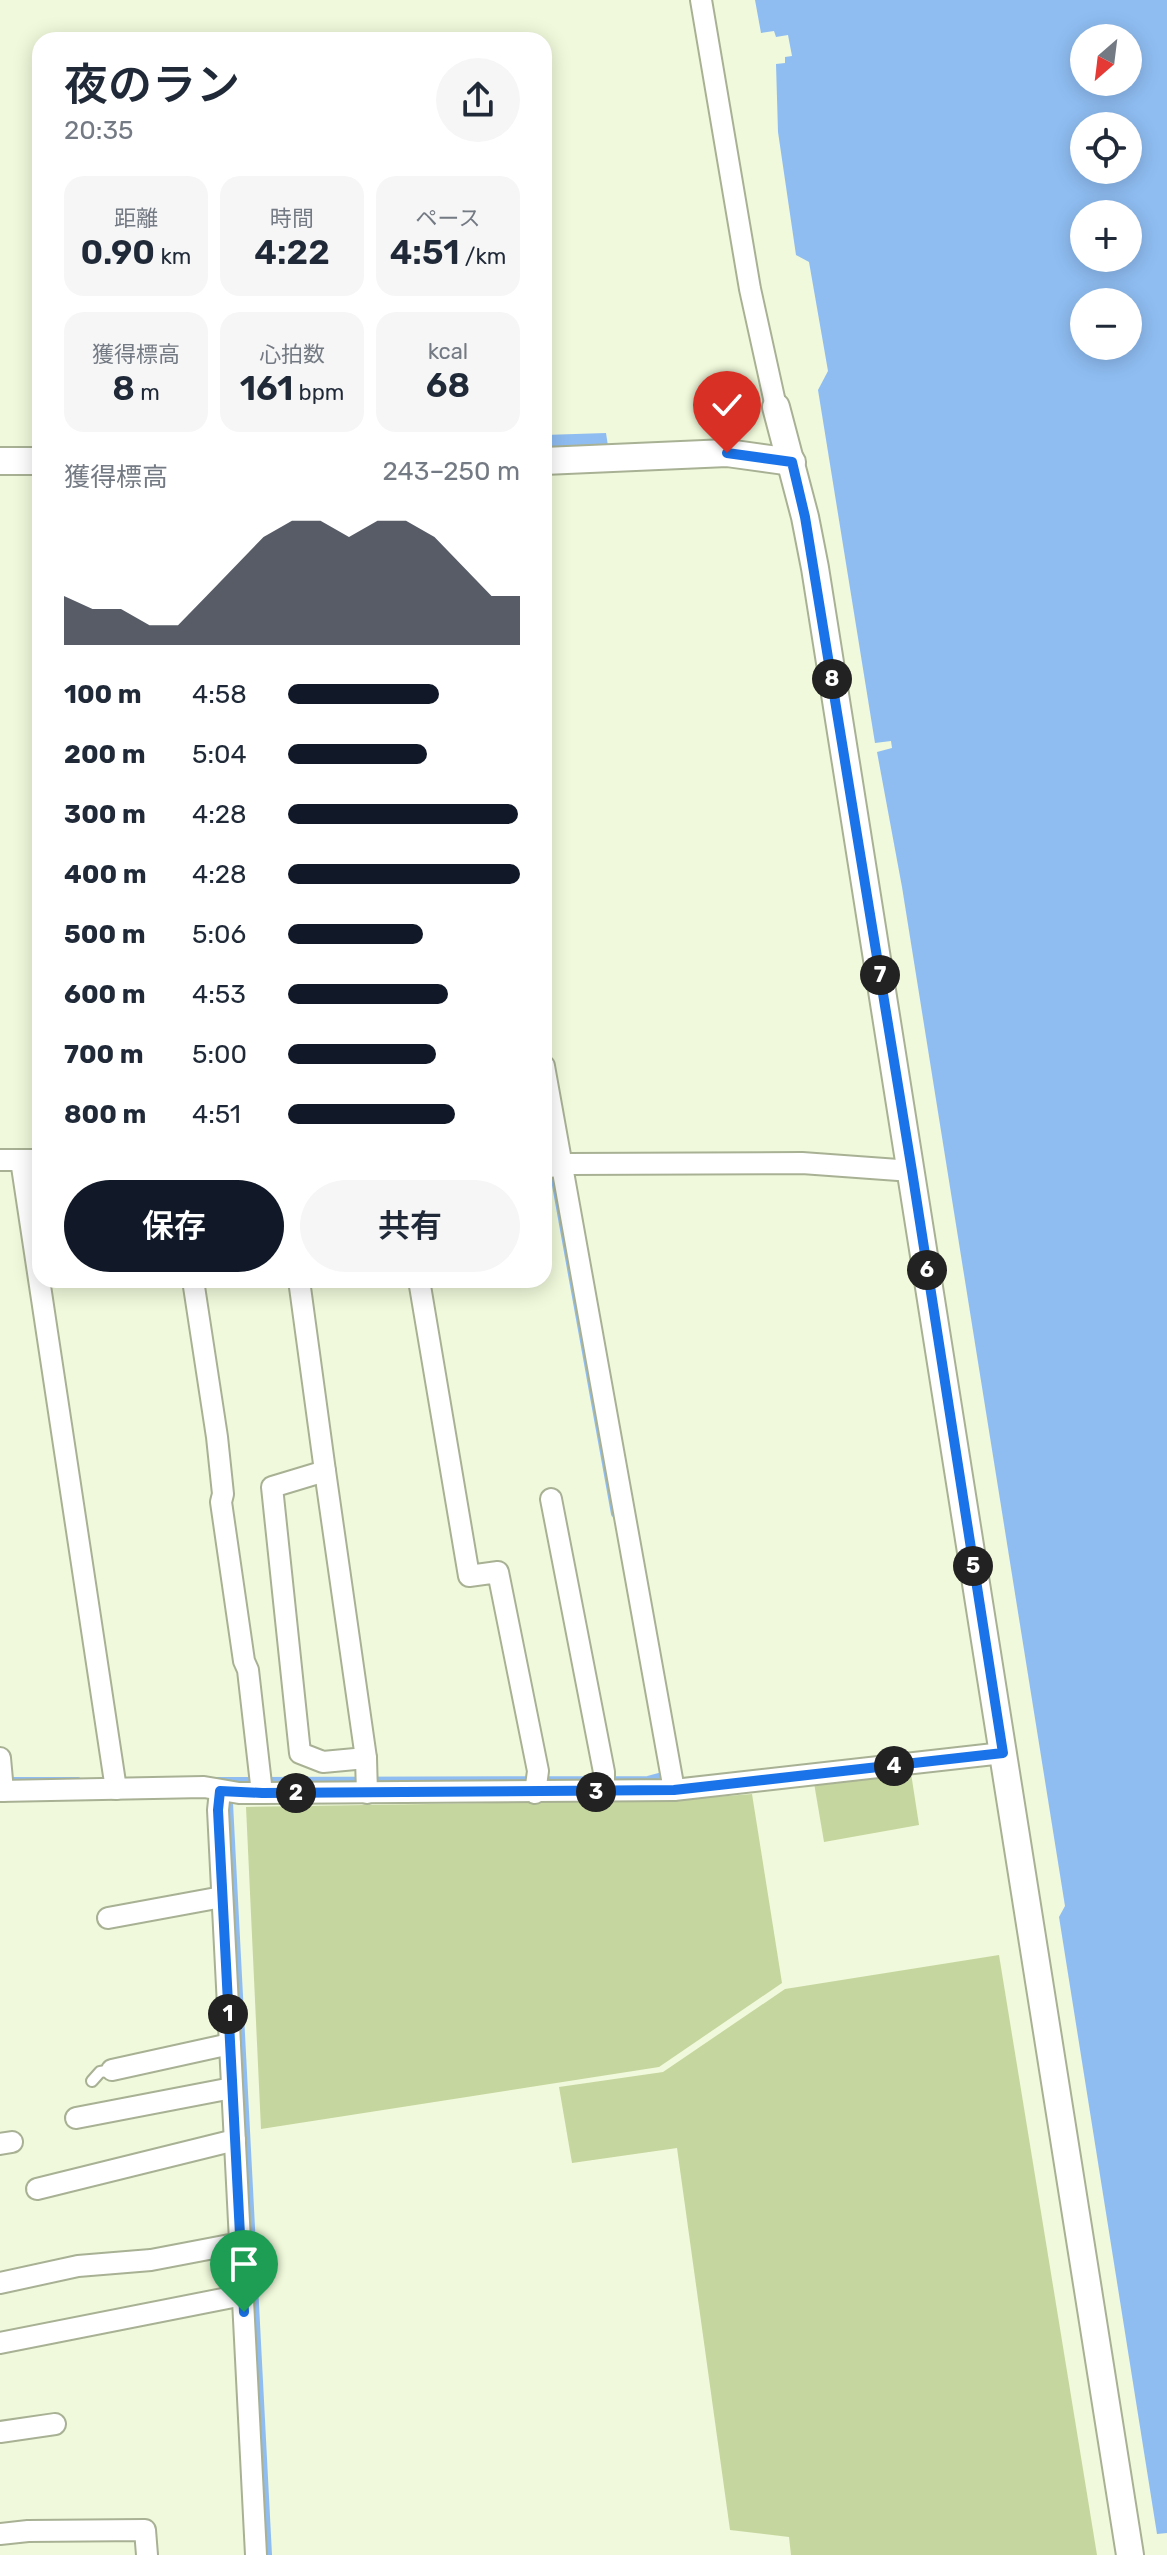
<!DOCTYPE html>
<html lang="ja">
<head>
<meta charset="utf-8">
<style>
  body { margin:0; font-family:Rubik,"Noto Sans JP",sans-serif; background:#f6f6f7; color:#1f2937; height:100vh; display:flex; flex-direction:column; font-size:30px; white-space:nowrap }
  * { box-sizing:border-box; margin:0 }
  p { font-size:26px; color:#747a83 }
  .icon { flex:none; width:44px; height:44px; fill:none; stroke:currentColor; stroke-width:2; stroke-linecap:round; stroke-linejoin:round }
  .map { position:relative; flex:1; overflow:hidden }
  .drawer { position:absolute; left:32px; top:32px; width:520px; height:1256px; display:flex; flex-direction:column; background:#fff; border-radius:24px; box-shadow:0 4px 20px #0003 }
  .drawer>* { flex:none }
  .needle { width:52px; rotate:208deg }
  .controls { position:absolute; left:1070px; top:24px; display:grid; gap:16px }
  .controls a { display:grid; place-items:center; width:72px; height:72px; border-radius:50%; background:#fff; box-shadow:0 4px 20px #0003; font-size:40px }
  .pin { position:absolute; display:grid; place-items:center; width:68px; height:68px; color:#fff; margin:-82px -34px; border-radius:50% 50% 50% 0; rotate:-45deg; box-shadow:0 0 8px #0007 }
  .pin .icon { rotate:45deg }
  .km { position:absolute; width:40px; height:40px; margin:-20px; border-radius:50%; background:#222; color:#fff; font-size:22px; line-height:40px; text-align:center }
  .round { display:grid; place-items:center; flex:none; width:84px; height:84px; border-radius:42px; background:#f6f6f7 }
  .headline { display:flex; align-items:center; justify-content:space-between; height:136px; padding:0 32px }
  h1 { font-size:44px; font-weight:600; line-height:60px }
  .stats { display:grid; grid-template-columns:repeat(3,1fr); gap:12px; height:136px; padding:8px 32px }
  .stats div { display:grid; align-content:center; border-radius:20px; background:#f6f6f7; text-align:center }
  .stats b { font-size:34px; font-weight:600 }
  .stats small { font-size:22px; font-weight:400 }
  .stats p { font-size:22px }
  .chart { height:224px; padding:16px 32px }
  .chart p { display:flex; justify-content:space-between }
  .chart svg { width:100%; height:144px; margin-top:8px; fill:#111827; opacity:.7 }
  .primary-button { display:flex; gap:16px; margin-top:auto; padding:16px 32px }
  .primary-button a { flex:1; height:92px; border-radius:48px; background:#111827; color:#fff; font-size:32px; font-weight:600; line-height:92px; text-align:center }
  .primary-button a+a { background:#f6f6f7; color:#1f2937 }
  ul { padding:0 32px; list-style:none; font-size:26px }
  li { display:grid; grid-template-columns:128px 96px 1fr; align-items:center; height:60px }
  li i { height:20px; border-radius:10px; background:#111827 }
  .map>svg:first-child { display:block }
</style>
</head>
<body>
<div class="map">
<svg width="1167" height="2555" viewBox="0 0 1167 2555">
  <rect width="100%" height="100%" fill="#f0f9db"/>
  <!-- green -->
  <g fill="#c6d69f">
    <path d="M 911,1773 L 919,1825 L 824,1842 L 814,1783 Z"/>
    <path d="M 752,1794 L 782,1983 L 659,2067 L 261,2129 L 246,1807 L 677,1800 Z"/>
    <path d="M 999,1955 L 1097,2555 L 791,2555 L 789,2537 L 730,2530 L 677,2148 L 572,2163 L 559,2087 L 663,2072 L 785,1989 Z"/>
  </g>
  <!-- water -->
  <g fill="#8fbdf2" fill-rule="evenodd">
    <path d="M 755,0 L 1167,0 L 1167,2533 L 1157,2534 L 1059,1917 L 1065,1906 L 902,887 L 877,752 L 892,748 L 891,741 L 875,743 L 818,390 L 828,371 L 809,262 L 796,255 L 778,132 L 776,64 L 785,63 L 785,57 L 792,56 L 788,35 L 776,37 L 774,31 L 761,33 ZM 1084,38 L 1128,38 L 1128,82 L 1084,82 ZM 1084,126 L 1128,126 L 1128,170 L 1084,170 ZM 1128,214 L 1128,258 L 1084,258 L 1084,214 ZM 1084,302 L 1128,302 L 1128,346 L 1084,346 Z"/>
    <path d="M 606,433 L 608,446 L 544,448 L 544,435 Z"/>
  </g>
  <g fill="none" stroke-linecap="round" stroke-linejoin="round">
    <!-- stream -->
    <g stroke="#8fbdf2" stroke-width="6">
      <path d="M 544,1124 L 614,1514"/>
      <path d="M 5,1780 L 78,1780"/>
      <path d="M 213,1780 L 648,1779 L 663,1775 L 662,1769"/>
      <path d="M 230,1803 L 269,2555"/>
    </g>
    <!-- service casing -->
    <g stroke="#a8b194" stroke-width="14">
      <path id="service" d="M 92,2081 L 100,2072 L 112,2070"/>
    </g>
    <!-- minor casing -->
    <g stroke="#a8b194" stroke-width="24">
      <g id="minor">
        <path d="M 701,0 L 750,289 L 776,407"/>
        <path d="M 544,1066 L 674,1790"/>
        <path d="M 0,1160 L 40,1160"/>
        <path d="M 21,1160 L 116,1789"/>
        <path d="M 544,1168 L 569,1164 L 802,1163 L 912,1171"/>
        <path d="M 193,1280 L 217,1437 L 223,1494 L 221,1502 L 244,1661 L 248,1670 L 262,1793"/>
        <path d="M 299,1280 L 325,1471 L 272,1487 L 300,1753 L 323,1762 L 366,1758"/>
        <path d="M 419,1280 L 469,1576 L 498,1572 L 538,1771 L 535,1793"/>
        <path d="M 325,1471 L 366,1758 L 367,1793"/>
        <path d="M 551,1499 L 604,1772 L 604,1792"/>
        <path d="M 0,1758 L 3,1791"/>
        <path d="M 0,1791 L 204,1787 L 239,1793 L 262,1793 L 674,1790 L 1003,1753"/>
        <path d="M 220,1791 L 218,1810 L 256,2555"/>
        <path d="M 108,1918 L 222,1897"/>
        <path d="M 112,2070 L 230,2044"/>
        <path d="M 76,2118 L 232,2088"/>
        <path d="M 0,2144 L 12,2142"/>
        <path d="M 37,2189 L 235,2140"/>
        <path d="M 0,2283 L 78,2266 L 151,2260 L 240,2243"/>
        <path d="M 0,2343 L 243,2295"/>
        <path d="M 0,2432 L 55,2424"/>
        <path d="M 0,2534 L 28,2531 L 145,2530 L 147,2555"/>
      </g>
    </g>
    <!-- tertiary casing -->
    <g stroke="#a8b194" stroke-width="30">
      <g id="tertiary">
        <path d="M 776,407 L 805,517 L 815,568 L 1130,2555"/>
        <path d="M 0,461 L 40,461"/>
        <path d="M 544,461 L 727,453 L 792,462"/>
      </g>
    </g>
    <!-- service -->
    <use href="#service" stroke="#fff" stroke-width="10"/>
    <!-- minor -->
    <use href="#minor" stroke="#fff" stroke-width="20"/>
    <!-- tertiary -->
    <use href="#tertiary" stroke="#fff" stroke-width="26"/>
  </g>
  <g fill="none" stroke-linecap="round" stroke-linejoin="round">
    <!-- route casing -->
    <g stroke="#fff" stroke-width="16">
      <path id="route" d="M 244,2312 L 218,1810 L 220,1791 L 262,1793 L 674,1790 L 1003,1753 L 912,1171 L 805,517 L 792,462 L 727,453"/>
    </g>
    <!-- route -->
    <use href="#route" stroke="#1a73e8" stroke-width="10"/>
  </g>
</svg>
<div class="controls">
<a><svg class="needle" viewBox="-14 -14 28 28"><path d="M0-13l5 13h-10z" fill="#e53935"/><path d="M0 13l5-13h-10z" fill="#747a83"/></svg></a>
<a><svg class="icon" aria-label="locate" viewBox="0 0 24 24"><circle cx="12" cy="12" r="6"/><path d="M12 2v4M12 18v4M2 12h4M18 12h4"/></svg></a>
<a>+</a>
<a>−</a>
</div>
<div class="pin" style="left:244px;top:2312px;background:#1e9e55"><svg class="icon" aria-label="arrive" viewBox="0 0 24 24"><path d="M6 21V4h12l-3 4 3 4H6"/></svg></div>
<div class="pin" style="left:727px;top:453px;background:#d93025"><svg class="icon" aria-label="check" viewBox="0 0 24 24"><path d="M5 12l5 5 9-10"/></svg></div>
<b class="km" style="left:228px;top:2014px">1</b>
<b class="km" style="left:296px;top:1793px">2</b>
<b class="km" style="left:596px;top:1792px">3</b>
<b class="km" style="left:894px;top:1766px">4</b>
<b class="km" style="left:973px;top:1566px">5</b>
<b class="km" style="left:927px;top:1270px">6</b>
<b class="km" style="left:880px;top:975px">7</b>
<b class="km" style="left:832px;top:679px">8</b>
<section class="drawer">
<div class="headline"><div><h1>夜のラン</h1><p>20:35</p></div><a class="round"><svg class="icon" aria-label="share" viewBox="0 0 24 24"><path d="M12 15V3M7 8l5-5 5 5M5 13v7h14v-7"/></svg></a></div>
<div class="stats">
<div><p>距離</p><b>0.90<small> km</small></b></div>
<div><p>時間</p><b>4:22</b></div>
<div><p>ペース</p><b>4:51<small> /km</small></b></div>
</div>
<div class="stats">
<div><p>獲得標高</p><b>8<small> m</small></b></div>
<div><p>心拍数</p><b>161<small> bpm</small></b></div>
<div><p>kcal</p><b>68</b></div>
</div>
<div class="chart"><p><span>獲得標高</span>243–250 m</p>
<svg viewBox="0 0 160 44" preserveAspectRatio="none"><path d="M0 44V29L10 33L20 33L30 38L40 38L50 29L60 20L70 11L80 6L90 6L100 11L110 6L120 6L130 11L140 20L150 29L160 29V44z"/></svg>
</div>
<ul>
<li><b>100 m</b>4:58<i style="width:65%"></i></li>
<li><b>200 m</b>5:04<i style="width:60%"></i></li>
<li><b>300 m</b>4:28<i style="width:99%"></i></li>
<li><b>400 m</b>4:28<i style="width:100%"></i></li>
<li><b>500 m</b>5:06<i style="width:58%"></i></li>
<li><b>600 m</b>4:53<i style="width:69%"></i></li>
<li><b>700 m</b>5:00<i style="width:64%"></i></li>
<li><b>800 m</b>4:51<i style="width:72%"></i></li>
</ul>
<div class="primary-button"><a>保存</a><a>共有</a></div>
</section>
</div>
</body>
</html>
